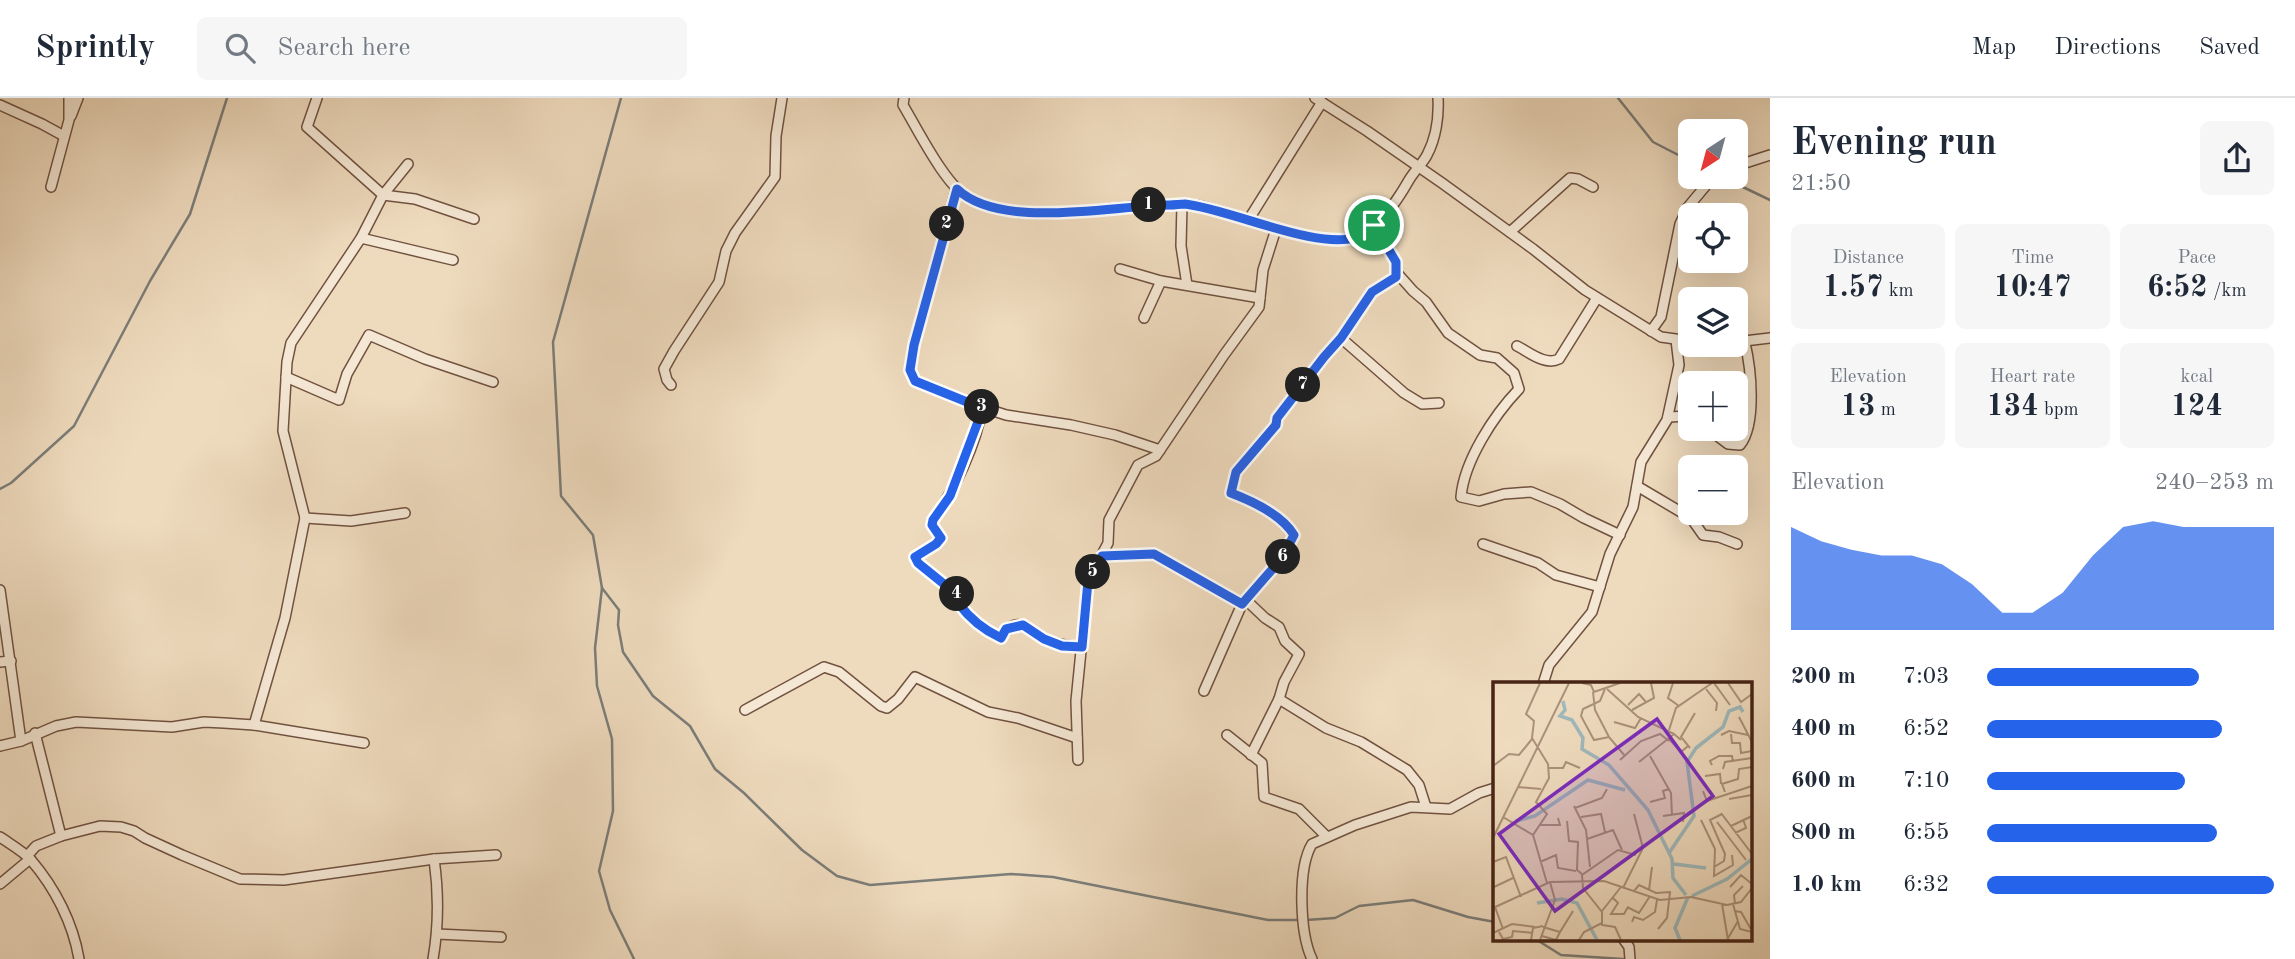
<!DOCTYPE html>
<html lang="en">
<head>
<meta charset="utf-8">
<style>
  body { margin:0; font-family:"Old Standard TT",serif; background:#f6f6f7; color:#1f2937; height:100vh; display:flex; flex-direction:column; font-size:26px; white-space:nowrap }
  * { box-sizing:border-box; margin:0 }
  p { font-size:23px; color:#747a83 }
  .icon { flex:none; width:38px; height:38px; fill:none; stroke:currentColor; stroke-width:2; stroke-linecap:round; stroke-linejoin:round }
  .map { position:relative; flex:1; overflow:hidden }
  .drawer { display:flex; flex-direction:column; background:#fff; width:525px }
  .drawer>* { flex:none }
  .needle { width:46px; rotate:216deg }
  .controls { position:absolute; left:1678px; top:21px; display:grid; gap:14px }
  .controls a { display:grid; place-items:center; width:70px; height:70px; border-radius:10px; background:#fff; box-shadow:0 7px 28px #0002; font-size:35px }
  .pin { position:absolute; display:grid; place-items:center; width:60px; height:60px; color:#fff; margin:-30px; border:4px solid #fff; border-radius:50%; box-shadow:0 2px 7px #0007 }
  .km { position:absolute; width:35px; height:35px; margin:-18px; border-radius:50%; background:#222; color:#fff; font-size:19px; line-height:35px; text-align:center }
  .round { display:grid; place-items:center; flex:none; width:74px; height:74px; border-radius:10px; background:#f6f6f7 }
  .headline { display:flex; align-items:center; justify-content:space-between; height:119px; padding:0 21px }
  h1 { font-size:38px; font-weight:700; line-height:52px }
  .metrics { display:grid; grid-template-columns:repeat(3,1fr); gap:10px; height:119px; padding:7px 21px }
  .metrics div { display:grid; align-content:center; border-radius:10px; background:#f6f6f7; text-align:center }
  .metrics b { font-size:30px; font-weight:700 }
  .metrics small { font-size:19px; font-weight:400 }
  .metrics p { font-size:19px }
  .chart { height:196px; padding:14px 21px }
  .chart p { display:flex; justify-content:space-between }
  .chart svg { width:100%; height:126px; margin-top:7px; fill:#2563eb; opacity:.7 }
  ul { padding:0 21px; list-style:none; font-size:23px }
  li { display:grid; grid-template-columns:112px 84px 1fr; align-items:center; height:52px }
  li i { height:18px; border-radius:9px; background:#2563eb }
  header { display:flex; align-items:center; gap:42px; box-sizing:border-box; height:98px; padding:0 35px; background:#fff; border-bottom:2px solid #e0e1e3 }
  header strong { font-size:33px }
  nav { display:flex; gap:38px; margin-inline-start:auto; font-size:24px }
  .search { width:490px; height:63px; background:#f6f6f7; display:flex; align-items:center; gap:18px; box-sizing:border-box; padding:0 24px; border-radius:10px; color:#747a83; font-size:26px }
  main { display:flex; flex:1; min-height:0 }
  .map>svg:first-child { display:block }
</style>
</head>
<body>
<header>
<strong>Sprintly</strong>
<div class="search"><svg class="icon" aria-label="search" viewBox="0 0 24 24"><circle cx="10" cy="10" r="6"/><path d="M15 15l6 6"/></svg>Search here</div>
<nav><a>Map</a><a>Directions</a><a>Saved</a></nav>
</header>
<main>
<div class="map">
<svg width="1770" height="861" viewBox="0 0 1770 861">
  <rect width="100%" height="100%" fill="#eedabd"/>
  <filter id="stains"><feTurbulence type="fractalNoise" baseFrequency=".00286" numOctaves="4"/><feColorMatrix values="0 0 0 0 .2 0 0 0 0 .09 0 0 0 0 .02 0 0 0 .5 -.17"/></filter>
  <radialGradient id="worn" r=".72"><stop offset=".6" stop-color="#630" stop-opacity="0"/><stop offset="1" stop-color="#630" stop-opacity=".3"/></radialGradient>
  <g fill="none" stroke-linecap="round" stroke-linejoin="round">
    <!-- stream -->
    <g stroke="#7b7d79" stroke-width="2.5">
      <path d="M 621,0 L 553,244 L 561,398 L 593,437 L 602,490 L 595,550 L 597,588 L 612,641 L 613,713 L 599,773 L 610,812 L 634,861"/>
      <path d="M 1618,0 L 1653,44 L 1690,63"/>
      <path d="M 1722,79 L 1770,102"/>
      <path d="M 0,391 L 11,385 L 74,328 L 150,183 L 190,116 L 227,0"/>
      <path d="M 602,490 L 619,512 L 618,527 L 623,554 L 653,598 L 690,628 L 715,671 L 744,695 L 802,752 L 837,778 L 870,787 L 1011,776 L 1053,779 L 1268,822 L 1299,822"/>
      <path d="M 1306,822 L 1335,820 L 1359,808 L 1413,802 L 1468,819 L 1495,824"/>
      <path d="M 1537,842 L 1561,857 L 1623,861"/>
    </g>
    <!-- street casing -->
    <g stroke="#715240" stroke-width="12">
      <g id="street">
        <path d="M 317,0 L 307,29 L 383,97 L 415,101 L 474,121"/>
        <path d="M 904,0 L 903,7 C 918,32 946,89 970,101 C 1024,128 1097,109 1154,107 C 1163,106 1171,107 1180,106 C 1195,105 1212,111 1227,115 C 1261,125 1322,150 1355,139 C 1379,131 1397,103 1409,82 C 1415,72 1423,65 1427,57 C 1436,40 1439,18 1438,0"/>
        <path d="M 1315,0 L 1367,33 L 1442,85 L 1533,151 L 1585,192 L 1661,239 L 1690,243"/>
        <path d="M 0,7 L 42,26 L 64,38"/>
        <path d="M 71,18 L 78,0"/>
        <path d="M 1736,68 L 1770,57"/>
        <path d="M 51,89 L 69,22 L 69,0"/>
        <path d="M 956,91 L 914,247 L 910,272 L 915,283 L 966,304 L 1006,317 L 1071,327 L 1115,337 L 1160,352"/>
        <path d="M 1182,106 L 1181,148 L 1187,187"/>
        <path d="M 1249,121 L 1322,4"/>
        <path d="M 1510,134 L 1570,80 L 1578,81 L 1593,89"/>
        <path d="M 361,140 L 453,162"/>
        <path d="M 1120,171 L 1161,183 L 1144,220"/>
        <path d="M 1397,175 L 1413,193 L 1426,204 L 1448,235 L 1480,257 L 1497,260 L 1514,275 L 1519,291 C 1494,317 1464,363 1461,399 L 1479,403 L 1504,396 L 1531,394 L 1560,406 L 1584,420 L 1620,437"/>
        <path d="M 1161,183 L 1260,200"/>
        <path d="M 1651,233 L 1661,219 L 1680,126 L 1688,109 L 1713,79"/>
        <path d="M 1341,240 L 1404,295 L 1422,306 L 1439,305"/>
        <path d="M 1736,244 L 1770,240"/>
        <path d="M 1517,248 C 1529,254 1545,268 1559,261 L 1597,200"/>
        <path d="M 286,279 L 339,302 L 347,276 L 369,237 L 425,261 L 493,284"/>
        <path d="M 671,287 L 667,282 L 664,271 L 674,253 L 719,184 L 726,153 L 735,135 L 775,79 L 776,38 L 782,0"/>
        <path d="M 982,310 C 977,345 954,393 933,422 L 932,427 L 941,440 L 936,446 L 915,459 L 918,465 L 960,499 L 959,506 C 970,521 984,532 1001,540 C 1018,513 1029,534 1048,543 C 1060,547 1069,548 1082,549"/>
        <path d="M 1668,319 L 1690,318"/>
        <path d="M 1708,331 L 1728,346 L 1740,347 C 1757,326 1751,270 1745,245"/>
        <path d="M 1637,388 L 1691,420 L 1703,437 L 1719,439 L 1737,446"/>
        <path d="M 305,420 L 351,423 L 405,415"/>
        <path d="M 1483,446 L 1538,465 L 1556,477 L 1600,489"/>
        <path d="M 1102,458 L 1154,456 L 1242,506"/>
        <path d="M 0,492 L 21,643"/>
        <path d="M 1246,502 L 1265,520 L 1279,529 L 1285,543 L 1299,556 L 1284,584 L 1279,601"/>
        <path d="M 0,564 L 11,563"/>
        <path d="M 1543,586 L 1549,567 L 1592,514 L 1610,456 L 1633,409 L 1641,364 L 1667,322 L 1679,267 L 1676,242"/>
        <path d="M 1204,593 L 1242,506 L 1282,460 L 1294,437 C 1282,417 1252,403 1231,395 L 1236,374 L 1276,327 L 1277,320 L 1324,259 L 1341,240 L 1372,194 L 1396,179 L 1396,164 L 1374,127"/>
        <path d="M 745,612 L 824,569 L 839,574 L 881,608 L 887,610 L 898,601 L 915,579 L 988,614 L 1018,620 L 1077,640"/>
        <path d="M 254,627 L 285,520 L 305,420 L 283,333 L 287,264 L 291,245 L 361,140 L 383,97 L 408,66"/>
        <path d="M 35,635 L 61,738 L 100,728 L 121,729 L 134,733 L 145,740 L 182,757 L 240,781 L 284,782 L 434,761 L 496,757"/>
        <path d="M 1227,637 L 1262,665 L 1264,699 L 1299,711 L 1327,739"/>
        <path d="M 0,648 L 21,643 L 56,628 L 76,624 L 172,629 L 204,624 L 224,625 L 254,627 L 364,645"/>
        <path d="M 1251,657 L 1279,601 L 1326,630 L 1361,644 L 1407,672 L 1419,687 L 1426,709"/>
        <path d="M 1078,662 L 1076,603 L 1088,483 L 1108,445 L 1109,422 L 1138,367 L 1156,358 L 1224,257 L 1259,209 L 1263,172 L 1276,131"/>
        <path d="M 0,739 C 10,746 23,753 31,762 C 55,790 73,825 79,861"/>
        <path d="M 27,758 L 36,748 L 61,738"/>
        <path d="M 0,786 L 30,761"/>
        <path d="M 437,836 L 501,839"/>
        <path d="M 1624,842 L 1629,849 L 1630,861"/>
        <path d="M 433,861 C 439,826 439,796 434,761"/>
        <path d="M 1312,861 C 1300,836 1297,771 1312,746 L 1355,727 L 1411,709 L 1450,711 L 1479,695 L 1495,690"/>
      </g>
    </g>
    <!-- street -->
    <use href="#street" stroke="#f4e7d4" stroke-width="9"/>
  </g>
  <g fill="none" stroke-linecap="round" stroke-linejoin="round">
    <!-- route casing -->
    <g stroke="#fff" stroke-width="14">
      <path id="route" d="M 957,91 C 1001,133 1114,107 1170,107 C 1175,107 1180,106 1185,106 C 1230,111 1318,153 1357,139 C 1363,136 1369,131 1374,127 L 1396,164 L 1396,179 L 1372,194 L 1341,240 L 1324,259 L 1277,320 L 1276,327 L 1236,374 L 1231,395 C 1252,403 1282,417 1294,437 L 1282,460 L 1242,506 L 1154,456 L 1102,458 L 1088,483 L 1082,549 L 1062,548 L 1044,541 L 1023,527 L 1006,531 L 1001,540 C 984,532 970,521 959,506 L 960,499 L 918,465 L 915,459 L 936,446 L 941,440 L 932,427 L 933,422 L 950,398 L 982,313 L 982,310 L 915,283 L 910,272 L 914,247 Z"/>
    </g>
    <!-- route -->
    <use href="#route" stroke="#2563eb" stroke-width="9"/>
  </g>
  <!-- overview -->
  <g transform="translate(1493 584)">
    <rect width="259" height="259" fill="#eedabd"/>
    <path fill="none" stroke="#9eb8bb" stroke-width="3.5" d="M 70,19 L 72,28 L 67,34 L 79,38 L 90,56 L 89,67 L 116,83 L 155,128 L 179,177 L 180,196 L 193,213M 23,139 L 42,134 L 95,98 L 132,108M 176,171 L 201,134 L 194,80 L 203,66 L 230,45 L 236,29 L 247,25 L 250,30M 181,182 L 213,186M 199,214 L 234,197 L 259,177M 44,221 L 69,217 L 84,221 L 104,258M 187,258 L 182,246 L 195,215"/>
    <path fill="none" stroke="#ab917a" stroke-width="2" d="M 47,1 L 33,32 L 41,39 L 39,56 L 55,82 L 56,96 L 43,120 L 54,132 L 40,153 L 54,201M 89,1 L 98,3 L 101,10 L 127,1M 180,1 L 175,16 L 186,24M 221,1 L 237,23M 235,1 L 248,20 L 259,12M 112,7 L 107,19 L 90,27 L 88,34 L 101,58 L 116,55 L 132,74M 114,7 L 145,35 L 181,52M 213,7 L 224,21 L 223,29M 100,10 L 102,28 L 116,55M 135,23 L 146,12 L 153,20M 139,28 L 161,16 L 158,1M 246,35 L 259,60M 121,40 L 142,46 L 148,36M 176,48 L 183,26 L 219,1M 238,52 L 239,61 L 247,61 L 248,71 L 259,69M 228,53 L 236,49 L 255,53M 176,57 L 188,70 L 195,64M 197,66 L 188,55 L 202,31M 157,74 L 178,111 L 179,134M 127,78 L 148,59 L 167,52 L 176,59M 146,80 L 181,52 L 188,58M 219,83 L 217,79 L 226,74 L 239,74 L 240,80M 0,84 L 16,72 L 26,73 L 39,57M 55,86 L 70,86 L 73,80 L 87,86M 230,87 L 232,80 L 259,76M 212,94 L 227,92 L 228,102M 25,105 L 48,107M 210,109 L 214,119 L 259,104M 232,110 L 229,102 L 245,97 L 246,87 L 259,85M 236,117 L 259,113M 157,120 L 172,116 L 170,109 L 176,107M 81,124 L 93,148 L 97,185M 82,126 L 109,116 L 114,107M 228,131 L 259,172M 170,134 L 191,131 L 190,140M 10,135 L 40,153M 88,135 L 108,132 L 112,150M 208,138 L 222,167 L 221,194 L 240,183 L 239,173M 74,139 L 76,159 L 85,160 L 84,188 L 89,192M 224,140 L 253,178M 46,143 L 67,143 L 65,136M 238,144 L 259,134M 242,151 L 253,146 L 250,137M 0,156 L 76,1M 94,157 L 120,148 L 129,168M 0,180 L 13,175 L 28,215M 47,180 L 63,173 L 65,186 L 83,189M 221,185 L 231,179 L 232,172 L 217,138 L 229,132M 1,205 L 20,196M 237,205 L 248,193 L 259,202M 130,206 L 150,166 L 141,132M 156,208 L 159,185M 141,209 L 146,203 L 163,211 L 177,210 L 174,236 L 165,247M 120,216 L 125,221 L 118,232 L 131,232 L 135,225M 229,222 L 235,258M 240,222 L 247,247 L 259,250M 242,222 L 241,213 L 250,204M 2,225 L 10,247M 134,225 L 146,231 L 157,214M 0,226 L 57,200 L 111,199 L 167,218 L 198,215 L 234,223 L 248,220 L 259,206M 109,229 L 128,205M 241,229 L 248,230 L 259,249M 139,240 L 141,235 L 150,238 L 162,230 L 164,218M 50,245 L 67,250 L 80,229M 6,250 L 10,257 L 19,255 L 20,249 L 40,251M 0,251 L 19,242 L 42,245M 49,254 L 63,258 L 67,250M 38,258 L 40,246 L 50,244M 47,258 L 62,218 L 57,200M 86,258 L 91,250 L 109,241M 128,258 L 122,245 L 109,243 L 109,230 L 90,206 L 89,193 L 125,168 L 143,173M 234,258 L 245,239"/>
    <path fill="#7b2cbf" fill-opacity="0.15" stroke="#7b2cbf" stroke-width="3.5" d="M 164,37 L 220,114 L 62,229 L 6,152 Z"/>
    <rect width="259" height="259" fill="none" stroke="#472416" stroke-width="3.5"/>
  </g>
  <rect width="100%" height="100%" filter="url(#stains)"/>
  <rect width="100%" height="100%" fill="url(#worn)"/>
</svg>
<div class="controls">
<a><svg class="needle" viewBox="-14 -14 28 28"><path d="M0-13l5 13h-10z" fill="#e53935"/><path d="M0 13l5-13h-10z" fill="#747a83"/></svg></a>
<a><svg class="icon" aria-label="locate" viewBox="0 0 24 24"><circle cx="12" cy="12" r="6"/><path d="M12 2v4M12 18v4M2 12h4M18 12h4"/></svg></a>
<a><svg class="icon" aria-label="layers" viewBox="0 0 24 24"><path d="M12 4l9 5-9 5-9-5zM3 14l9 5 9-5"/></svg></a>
<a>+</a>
<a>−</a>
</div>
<div class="pin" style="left:1374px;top:127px;background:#1e9e55"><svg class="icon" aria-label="arrive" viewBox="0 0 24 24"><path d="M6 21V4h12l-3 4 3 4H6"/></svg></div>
<b class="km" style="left:1149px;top:107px">1</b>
<b class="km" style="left:947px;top:126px">2</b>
<b class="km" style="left:982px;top:309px">3</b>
<b class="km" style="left:957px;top:496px">4</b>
<b class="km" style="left:1093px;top:474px">5</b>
<b class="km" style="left:1283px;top:459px">6</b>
<b class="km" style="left:1303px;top:287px">7</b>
</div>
<section class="drawer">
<div class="headline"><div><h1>Evening run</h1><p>21:50</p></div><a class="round"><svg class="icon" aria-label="share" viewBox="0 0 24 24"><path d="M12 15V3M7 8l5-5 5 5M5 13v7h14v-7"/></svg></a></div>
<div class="metrics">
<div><p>Distance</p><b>1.57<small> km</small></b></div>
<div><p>Time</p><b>10:47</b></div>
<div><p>Pace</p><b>6:52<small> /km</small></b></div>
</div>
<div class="metrics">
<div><p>Elevation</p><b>13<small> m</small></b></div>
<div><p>Heart rate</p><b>134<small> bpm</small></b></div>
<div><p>kcal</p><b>124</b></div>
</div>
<div class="chart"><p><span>Elevation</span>240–253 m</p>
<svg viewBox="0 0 160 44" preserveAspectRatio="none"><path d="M0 44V8L10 13L20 16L30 18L40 18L50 21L60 28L70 38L80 38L90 31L100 18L110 8L120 6L130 8L140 8L150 8L160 8V44z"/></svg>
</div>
<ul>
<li><b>200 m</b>7:03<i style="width:74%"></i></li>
<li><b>400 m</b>6:52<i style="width:82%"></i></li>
<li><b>600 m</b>7:10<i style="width:69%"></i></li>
<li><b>800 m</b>6:55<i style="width:80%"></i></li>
<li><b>1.0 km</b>6:32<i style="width:100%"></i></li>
</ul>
</section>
</main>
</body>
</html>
